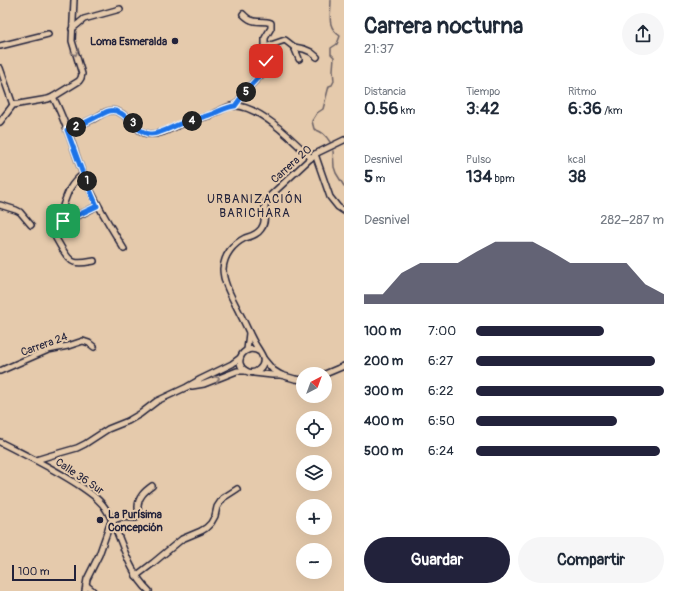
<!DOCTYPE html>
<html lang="es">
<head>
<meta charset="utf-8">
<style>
  body { margin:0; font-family:Pangolin,sans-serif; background:#f6f6f7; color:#1f2937; height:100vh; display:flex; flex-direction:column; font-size:15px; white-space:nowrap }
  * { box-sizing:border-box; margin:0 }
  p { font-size:13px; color:#747a83 }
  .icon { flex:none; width:22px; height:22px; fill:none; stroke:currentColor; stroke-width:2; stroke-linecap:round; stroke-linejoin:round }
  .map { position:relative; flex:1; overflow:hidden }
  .sheet { display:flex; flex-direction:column; background:#fff; width:340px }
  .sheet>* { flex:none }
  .needle { width:26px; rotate:41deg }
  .tools { position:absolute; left:296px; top:367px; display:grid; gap:8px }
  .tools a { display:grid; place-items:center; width:36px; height:36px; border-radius:50%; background:#fff; box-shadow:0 4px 16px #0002; font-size:20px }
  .scale { position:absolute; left:12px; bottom:10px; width:64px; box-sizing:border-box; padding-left:4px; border:2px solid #22223b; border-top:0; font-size:11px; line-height:14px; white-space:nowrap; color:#22223b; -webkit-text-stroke:3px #e5caac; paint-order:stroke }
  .pin { position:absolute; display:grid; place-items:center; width:34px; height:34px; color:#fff; margin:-17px; border-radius:8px; box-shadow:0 2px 6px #0006 }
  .km { position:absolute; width:20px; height:20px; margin:-10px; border-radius:50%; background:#222; color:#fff; font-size:11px; line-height:20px; text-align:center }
  .round { display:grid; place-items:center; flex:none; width:42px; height:42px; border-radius:21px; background:#f6f6f7 }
  .headline { display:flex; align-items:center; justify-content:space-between; height:68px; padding:0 20px }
  h1 { font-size:22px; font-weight:700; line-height:30px }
  .metrics { display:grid; grid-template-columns:repeat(3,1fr); gap:6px; height:68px; padding:4px 20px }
  .metrics div { display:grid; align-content:center }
  .metrics b { font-size:17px; font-weight:700 }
  .metrics small { font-size:11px; font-weight:400 }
  .metrics p { font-size:11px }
  .chart { height:112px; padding:8px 20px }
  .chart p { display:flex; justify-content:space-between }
  .chart svg { width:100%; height:72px; margin-top:4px; fill:#22223b; opacity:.7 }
  .primary-button { display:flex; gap:8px; margin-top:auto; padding:8px 20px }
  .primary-button a { flex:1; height:46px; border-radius:24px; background:#22223b; color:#fff; font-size:16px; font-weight:700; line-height:46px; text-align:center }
  .primary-button a+a { background:#f6f6f7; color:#1f2937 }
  ul { padding:0 20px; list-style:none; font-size:13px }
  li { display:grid; grid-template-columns:64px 48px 1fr; align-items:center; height:30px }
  li i { height:10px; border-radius:5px; background:#22223b }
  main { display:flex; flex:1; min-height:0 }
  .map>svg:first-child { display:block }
</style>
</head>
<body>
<main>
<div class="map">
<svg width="344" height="591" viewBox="0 0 344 591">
  <rect width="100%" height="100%" fill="#e5caac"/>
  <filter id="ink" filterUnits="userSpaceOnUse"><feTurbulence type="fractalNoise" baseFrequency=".025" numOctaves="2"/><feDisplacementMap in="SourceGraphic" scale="8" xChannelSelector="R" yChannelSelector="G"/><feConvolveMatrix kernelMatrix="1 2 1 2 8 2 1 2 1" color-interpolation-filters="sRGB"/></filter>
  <g filter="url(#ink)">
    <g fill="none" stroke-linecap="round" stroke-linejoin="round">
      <!-- stream -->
      <g stroke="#6c6266" stroke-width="1.5">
        <path d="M 330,142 C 325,134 322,132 314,129 L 312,121 L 317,113 L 323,109 L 329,86 L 332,85 L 334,81 L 333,70 L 334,57 L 331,54 L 331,48 L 337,44 L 340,36 C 326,26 331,16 331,0"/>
        <path d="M 333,151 L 334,167 L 336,173 L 344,186"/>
      </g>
      <!-- street casing -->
      <g stroke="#22223b" stroke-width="8">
        <g id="street">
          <path d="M 243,14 C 245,16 248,19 251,20 C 257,23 264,20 271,23 L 271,28 L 265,38 L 265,47"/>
          <path d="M 72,29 L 84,19 L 120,9"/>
          <path d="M 0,46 L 48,34"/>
          <path d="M 294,47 L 299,59"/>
          <path d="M 0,68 L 13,105"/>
          <path d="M 53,97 C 66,121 73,148 83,174 C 94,201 109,224 124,249"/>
          <path d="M 235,106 L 251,85 L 263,73 L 265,68 L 266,61 L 265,47 L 285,40 L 294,47 L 304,49 L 311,52 L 317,57"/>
          <path d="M 0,122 L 13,105 L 48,99 L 53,97 L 79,81 L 81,78 L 82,74 L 72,41 L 74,0"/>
          <path d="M 67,130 C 77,127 86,122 95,118 C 99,116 104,112 109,111 C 126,107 135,134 150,134 C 162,135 174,126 185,123 C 194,120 202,118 211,115 C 217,112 224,108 231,106 C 256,102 294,141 311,158"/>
          <path d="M 315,154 L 330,197 L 338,207 L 344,211"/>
          <path d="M 0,205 L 16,210 L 20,212 L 31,225"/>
          <path d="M 63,206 C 68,191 70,185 83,174"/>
          <path d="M 94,261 C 88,262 80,264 74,262 C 67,260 55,237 52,230 C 56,221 69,219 77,216 C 84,213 91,209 97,206"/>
          <path d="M 247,350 L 249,333"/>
          <path d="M 260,352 C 244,342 232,363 246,371 C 255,376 265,367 263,358 C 262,354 256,346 254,342 C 249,333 245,323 240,314 C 234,301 223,284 223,269 C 224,255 233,244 245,238 C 251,236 257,235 261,229 C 269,219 259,209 271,195 L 315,154 L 344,140"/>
          <path d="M 263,358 L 273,370 L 281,375"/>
          <path d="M 0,371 L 48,350 L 68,346 L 83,341 L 89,343 L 94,347"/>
          <path d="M 254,373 L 272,375 L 281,375 L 295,379 L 303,380"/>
          <path d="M 325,374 L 344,366"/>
          <path d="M 192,386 L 204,384 L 237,371 L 246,371"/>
          <path d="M 0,442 C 27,456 55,469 80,486 C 90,493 101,500 107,511 C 122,537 126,569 149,591"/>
          <path d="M 36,460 L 49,456 L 77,448 L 85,444 L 108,429 L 128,421 L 140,414 L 157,401 L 187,387 L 201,379 L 232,364 L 240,358"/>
          <path d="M 136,576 L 153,563 L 182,539 L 201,531 L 206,528 L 211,523 L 215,516 L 217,507 L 223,498 L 237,489"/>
          <path d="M 86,585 L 93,591"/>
          <path d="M 85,591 L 87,579 L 99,555 L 110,524 C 117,516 126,517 136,518 L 139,516 C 139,513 138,510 138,507 C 138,497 145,491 152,486"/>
        </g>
      </g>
      <!-- street -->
      <use href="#street" stroke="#e5caac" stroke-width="5"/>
    </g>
    <!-- one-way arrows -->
    <defs><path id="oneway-chevron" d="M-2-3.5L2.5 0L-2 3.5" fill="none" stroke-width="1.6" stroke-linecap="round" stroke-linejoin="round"/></defs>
    <g stroke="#847674">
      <use href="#oneway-chevron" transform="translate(75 53) rotate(74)"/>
      <use href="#oneway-chevron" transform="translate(217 379) rotate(-22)"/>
    </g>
  </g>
  <g fill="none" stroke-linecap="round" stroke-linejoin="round" filter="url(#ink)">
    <!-- route casing -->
    <g stroke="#fff" stroke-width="8">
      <path id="route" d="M 63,221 L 76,216 L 97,206 L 83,174 L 67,130 C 78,127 88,121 98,116 C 101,115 105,112 109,111 C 126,107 135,134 151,134 C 161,134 172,127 182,123 C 192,120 202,118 212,114 C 220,111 226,107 235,106 C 240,99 245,92 251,85 C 259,76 264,73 266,61"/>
    </g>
    <!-- route -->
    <use href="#route" stroke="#1a73e8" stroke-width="5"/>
  </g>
  <!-- markers -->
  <g fill="#22223b" stroke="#e5caac" stroke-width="1.5">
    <circle cx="175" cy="41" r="4"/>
    <circle cx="100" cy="520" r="4"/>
  </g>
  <g text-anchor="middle" stroke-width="4" stroke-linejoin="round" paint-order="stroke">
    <!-- poi labels -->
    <g font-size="11" font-weight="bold" fill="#22223b" stroke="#e5caac" text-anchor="end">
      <text x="167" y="45">Loma Esmeralda</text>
      <text x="108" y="518" text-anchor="start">La Purísima<tspan x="108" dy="13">Concepción</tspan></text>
    </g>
    <!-- street labels -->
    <g font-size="11" fill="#22223b" stroke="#e5caac">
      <text transform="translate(291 164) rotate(-42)" y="4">Carrera 20</text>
      <text transform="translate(44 344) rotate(-20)" y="4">Carrera 24</text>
      <text transform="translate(80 476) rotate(34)" y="4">Calle 36 Sur</text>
    </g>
    <!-- neighbourhood labels -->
    <g font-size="12" letter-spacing="1" fill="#22223b" stroke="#e5caac">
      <text x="255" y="203">URBANIZACIÓN<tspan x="255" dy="14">BARICHARA</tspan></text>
    </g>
  </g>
</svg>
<div class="tools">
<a><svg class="needle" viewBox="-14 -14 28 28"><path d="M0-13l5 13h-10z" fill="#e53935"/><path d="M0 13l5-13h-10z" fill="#747a83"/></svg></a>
<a><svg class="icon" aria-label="locate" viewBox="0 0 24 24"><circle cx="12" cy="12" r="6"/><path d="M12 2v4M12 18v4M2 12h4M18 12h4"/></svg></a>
<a><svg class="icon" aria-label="layers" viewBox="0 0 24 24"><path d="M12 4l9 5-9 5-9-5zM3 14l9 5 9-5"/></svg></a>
<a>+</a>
<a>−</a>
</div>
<div class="scale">100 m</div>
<div class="pin" style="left:63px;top:221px;background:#1e9e55"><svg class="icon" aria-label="arrive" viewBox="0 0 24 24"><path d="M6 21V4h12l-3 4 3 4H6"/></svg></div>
<div class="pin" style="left:266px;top:61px;background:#d93025"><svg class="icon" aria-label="check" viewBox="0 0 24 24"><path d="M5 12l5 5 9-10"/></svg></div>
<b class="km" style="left:87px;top:181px">1</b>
<b class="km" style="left:76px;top:127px">2</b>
<b class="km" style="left:133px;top:123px">3</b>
<b class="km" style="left:192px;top:121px">4</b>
<b class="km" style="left:246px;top:92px">5</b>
</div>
<section class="sheet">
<div class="headline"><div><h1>Carrera nocturna</h1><p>21:37</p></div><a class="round"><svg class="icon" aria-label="share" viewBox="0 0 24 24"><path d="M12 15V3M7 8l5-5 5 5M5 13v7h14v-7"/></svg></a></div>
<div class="metrics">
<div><p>Distancia</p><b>0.56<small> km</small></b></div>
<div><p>Tiempo</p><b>3:42</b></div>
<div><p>Ritmo</p><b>6:36<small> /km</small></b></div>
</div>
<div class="metrics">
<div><p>Desnivel</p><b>5<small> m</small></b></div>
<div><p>Pulso</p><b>134<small> bpm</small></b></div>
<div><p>kcal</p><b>38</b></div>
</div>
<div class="chart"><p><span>Desnivel</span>282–287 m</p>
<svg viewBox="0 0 160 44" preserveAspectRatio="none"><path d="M0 44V38L10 38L20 25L30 19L40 19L50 19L60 12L70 6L80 6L90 6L100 12L110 19L120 19L130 19L140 19L150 32L160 38V44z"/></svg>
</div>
<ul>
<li><b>100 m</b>7:00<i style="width:68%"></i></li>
<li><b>200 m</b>6:27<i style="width:95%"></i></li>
<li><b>300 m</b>6:22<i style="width:100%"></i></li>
<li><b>400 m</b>6:50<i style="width:75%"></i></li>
<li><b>500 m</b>6:24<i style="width:98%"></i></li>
</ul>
<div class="primary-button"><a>Guardar</a><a>Compartir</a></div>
</section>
</main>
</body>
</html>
